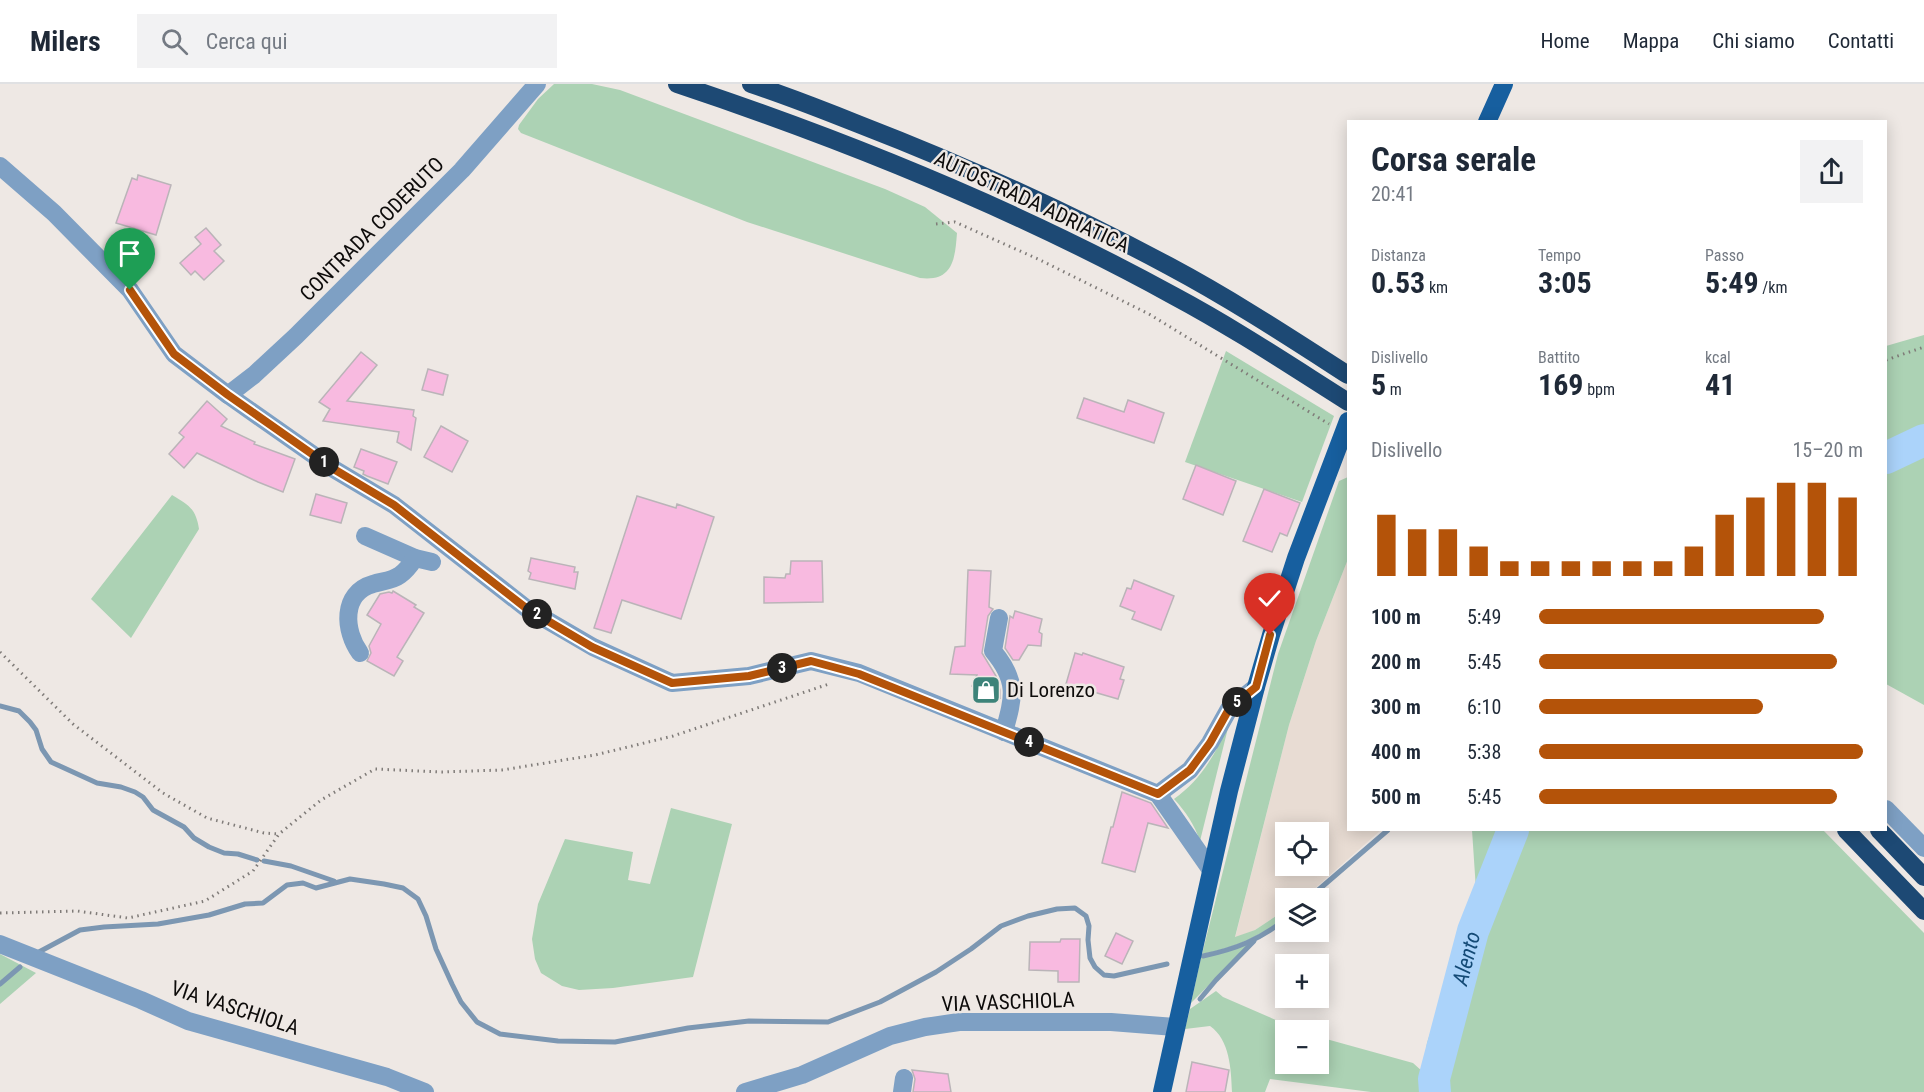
<!DOCTYPE html>
<html lang="it">
<head>
<meta charset="utf-8">
<style>
  body { margin:0; font-family:"Roboto Condensed",sans-serif; background:#f2f2f3; color:#1f2937; height:100vh; display:flex; flex-direction:column; font-size:22px; white-space:nowrap }
  * { box-sizing:border-box; margin:0 }
  p { font-size:20px; color:#747a83 }
  .icon { flex:none; width:33px; height:33px; fill:none; stroke:currentColor; stroke-width:2; stroke-linecap:round; stroke-linejoin:round }
  .map { position:relative; flex:1; overflow:hidden }
  .sheet { position:absolute; left:1347px; top:36px; width:540px; height:711px; display:flex; flex-direction:column; background:#fff; border-radius:0px; box-shadow:0 3px 15px #0003 }
  .sheet>* { flex:none }
  .buttons { position:absolute; left:1275px; top:738px; display:grid; gap:12px }
  .buttons a { display:grid; place-items:center; width:54px; height:54px; border-radius:0px; background:#fff; box-shadow:0 3px 15px #0003; font-size:30px }
  .pin { position:absolute; display:grid; place-items:center; width:51px; height:51px; color:#fff; margin:-62px -26px; border-radius:50% 50% 50% 0; rotate:-45deg; box-shadow:0 0 6px #0007 }
  .pin .icon { rotate:45deg }
  .km { position:absolute; width:30px; height:30px; margin:-15px; border-radius:50%; background:#222; color:#fff; font-size:16px; line-height:30px; text-align:center }
  .round { display:grid; place-items:center; flex:none; width:63px; height:63px; border-radius:0px; background:#f2f2f3 }
  .head { display:flex; align-items:center; justify-content:space-between; height:102px; padding:0 24px }
  h1 { font-size:33px; font-weight:700; line-height:45px }
  .metrics { display:grid; grid-template-columns:repeat(3,1fr); gap:9px; height:102px; padding:6px 24px }
  .metrics div { display:grid; align-content:center }
  .metrics b { font-size:30px; font-weight:700 }
  .metrics small { font-size:16px; font-weight:400 }
  .metrics p { font-size:16px }
  .chart { height:168px; padding:12px 24px }
  .chart p { display:flex; justify-content:space-between }
  .chart svg { width:100%; height:108px; margin-top:6px; stroke:#b45309; stroke-width:6 }
  ul { padding:0 24px; list-style:none; font-size:20px }
  li { display:grid; grid-template-columns:96px 72px 1fr; align-items:center; height:45px }
  li i { height:15px; border-radius:8px; background:#b45309 }
  header { display:flex; align-items:center; gap:36px; box-sizing:border-box; height:84px; padding:0 30px; background:#fff; border-bottom:2px solid #e0e1e3 }
  header strong { font-size:28px }
  nav { display:flex; gap:33px; margin-inline-start:auto; font-size:21px }
  .search { width:420px; height:54px; background:#f2f2f3; display:flex; align-items:center; gap:15px; box-sizing:border-box; padding:0 21px; border-radius:0px; color:#747a83; font-size:22px }
  .map>svg:first-child { display:block }
</style>
</head>
<body>
<header>
<strong>Milers</strong>
<div class="search"><svg class="icon" aria-label="search" viewBox="0 0 24 24"><circle cx="10" cy="10" r="6"/><path d="M15 15l6 6"/></svg>Cerca qui</div>
<nav><a>Home</a><a>Mappa</a><a>Chi siamo</a><a>Contatti</a></nav>
</header>
<div class="map">
<svg width="1924" height="1008" viewBox="0 0 1924 1008">
  <rect width="100%" height="100%" fill="#eee8e4"/>
  <!-- built -->
  <path fill="#e8dcd3" fill-rule="evenodd" d="M 1348,475 L 1348,746 L 1381,746 L 1304,814 L 1286,814 L 1285,826 L 1255,846 L 1235,854 L 1289,641 L 1316,557 ZM 1286,748 L 1318,748 L 1318,782 L 1286,782 Z"/>
  <!-- green -->
  <g fill="#acd2b4">
    <path d="M 554,0 L 592,0 L 620,6 L 885,105 L 925,123 L 957,149 C 955,175 953,198 920,194 L 747,138 L 521,49 L 518,45 L 519,41 L 538,15 Z"/>
    <path d="M 1924,251 L 1924,355 L 1886,373 L 1886,262 Z"/>
    <path d="M 1226,267 L 1334,332 L 1302,418 L 1185,378 Z"/>
    <path d="M 1924,356 L 1924,621 L 1886,600 L 1886,374 Z"/>
    <path d="M 1348,393 L 1348,475 L 1316,557 L 1289,641 L 1235,853 L 1255,846 L 1285,826 L 1285,833 C 1260,853 1234,864 1202,870 L 1278,570 L 1339,397 Z"/>
    <path d="M 172,411 C 189,421 196,425 199,445 L 131,554 L 91,515 Z"/>
    <path d="M 1229,640 L 1200,757 C 1194,740 1186,728 1174,715 C 1201,696 1216,669 1229,640 Z"/>
    <path d="M 671,724 L 732,740 L 693,893 L 613,904 L 579,906 L 562,902 L 541,889 L 535,875 L 532,855 L 538,820 L 565,755 L 633,768 L 628,796 L 650,800 Z"/>
    <path d="M 1472,746 L 1823,746 L 1924,849 L 1924,1008 L 1440,1008 L 1440,1004 L 1430,995 L 1430,1008 L 1371,1008 L 1270,995 L 1265,1008 L 1232,1008 C 1231,985 1230,956 1210,942 L 1185,945 L 1190,925 L 1216,907 L 1223,913 L 1299,946 L 1286,946 L 1286,980 L 1318,980 L 1319,953 L 1413,979 L 1423,988 L 1427,959 L 1449,891 L 1467,845 L 1476,806 Z"/>
    <path d="M 1255,855 L 1191,919 L 1201,874 L 1230,867 Z"/>
    <path d="M 0,870 L 36,889 L 0,920 Z"/>
  </g>
  <g fill="none" stroke-linecap="round" stroke-linejoin="round">
    <!-- stream -->
    <g stroke="#7c97b2" stroke-width="5">
      <path d="M 0,622 L 19,627 L 30,638 L 36,646 L 42,665 L 51,678 L 97,699 L 121,703 L 135,708 L 143,713 L 153,726 L 184,743 L 194,754 L 209,763 L 224,769 L 238,770 L 257,776"/>
      <path d="M 264,777 L 291,782 L 334,797"/>
      <path d="M 1309,814 L 1388,746"/>
      <path d="M 37,869 L 80,846 L 104,843 L 158,840 L 209,831 L 245,820 L 263,819 L 287,801 L 303,799 L 316,804 L 350,795 L 384,800 L 403,804 L 418,815 L 426,832 L 436,865 L 452,900 L 461,918 L 477,938 L 500,950 L 558,957 L 615,958 L 688,944 L 749,937 L 828,938 L 880,918 L 936,888 L 971,865 L 1001,842 L 1028,832 L 1057,825 L 1075,824 L 1086,832 L 1089,842 L 1088,856 L 1090,874 L 1095,883 L 1104,891 L 1114,892 L 1167,880"/>
      <path d="M 1203,872 C 1236,865 1259,856 1286,835"/>
      <path d="M 0,900 L 20,883"/>
      <path d="M 1200,915 L 1216,896 L 1254,857"/>
    </g>
    <!-- river -->
    <g stroke="#abd3fa" stroke-width="32">
      <path d="M 1886,374 L 1924,356"/>
      <path id="s1" d="M 1435,1008 L 1434,995 L 1473,847 L 1513,746"/>
    </g>
  </g>
  <!-- building -->
  <g fill="#f8bae0" stroke="#bab4b8" stroke-width="1.5">
    <path d="M 138,91 L 171,101 L 156,151 L 116,139 L 132,94 L 137,96 Z"/>
    <path d="M 206,144 L 221,161 L 214,167 L 224,177 L 204,196 L 195,187 L 191,191 L 180,179 L 201,160 L 195,153 Z"/>
    <path d="M 361,268 L 377,281 L 347,317 L 414,326 L 413,332 L 416,334 L 411,366 L 397,358 L 399,348 L 323,337 L 330,325 L 319,318 Z"/>
    <path d="M 428,285 L 448,291 L 443,311 L 422,306 Z"/>
    <path d="M 1084,314 L 1124,328 L 1128,316 L 1164,329 L 1154,359 L 1077,334 Z"/>
    <path d="M 207,317 L 227,335 L 221,342 L 255,358 L 254,360 L 295,375 L 283,408 L 258,398 L 197,369 L 184,384 L 169,370 L 184,353 L 179,349 Z"/>
    <path d="M 441,342 L 468,357 L 452,388 L 424,373 Z"/>
    <path d="M 361,365 L 397,378 L 388,400 L 367,392 L 363,390 L 364,387 L 354,383 Z"/>
    <path d="M 1196,381 L 1236,397 L 1223,431 L 1183,415 Z"/>
    <path d="M 1264,405 L 1300,419 L 1287,452 L 1280,449 L 1272,468 L 1243,457 Z"/>
    <path d="M 316,410 L 347,419 L 341,439 L 310,431 Z"/>
    <path d="M 637,412 L 676,424 L 677,420 L 714,433 L 681,535 L 622,516 L 611,549 L 594,544 Z"/>
    <path d="M 531,474 L 575,483 L 574,488 L 578,488 L 575,505 L 529,495 L 531,489 L 528,487 Z"/>
    <path d="M 791,477 L 822,477 L 823,518 L 764,519 L 764,493 L 785,494 L 786,490 L 790,490 Z"/>
    <path d="M 968,486 L 991,487 L 989,523 L 993,525 L 988,532 L 982,569 L 996,592 L 1000,606 L 1000,614 L 972,602 L 977,591 L 950,590 L 955,563 L 965,562 Z"/>
    <path d="M 1134,496 L 1174,512 L 1161,546 L 1132,535 L 1135,528 L 1120,522 L 1127,504 L 1131,505 Z"/>
    <path d="M 393,507 L 416,521 L 414,523 L 424,529 L 397,573 L 403,577 L 394,592 L 367,577 L 371,569 L 369,562 L 381,540 L 367,531 L 380,510 L 389,508 L 392,509 Z"/>
    <path d="M 1015,527 L 1042,535 L 1039,548 L 1042,550 L 1041,562 L 1028,561 L 1019,576 L 1013,576 L 1005,564 L 1010,532 L 1013,534 Z"/>
    <path d="M 1075,569 L 1082,571 L 1083,569 L 1124,583 L 1120,595 L 1124,596 L 1118,615 L 1066,600 Z"/>
    <path d="M 1122,708 L 1151,719 L 1168,744 L 1148,739 L 1135,788 L 1102,779 L 1111,743 L 1113,743 Z"/>
    <path d="M 1116,849 L 1133,857 L 1122,880 L 1105,872 Z"/>
    <path d="M 1061,855 L 1080,855 L 1079,898 L 1058,898 L 1058,887 L 1029,886 L 1030,858 L 1060,858 Z"/>
    <path d="M 1192,978 L 1229,986 L 1225,1008 L 1186,1008 Z"/>
    <path d="M 912,986 L 948,990 L 951,1008 L 913,1008 L 915,995 Z"/>
  </g>
  <g fill="none" stroke-linecap="round" stroke-linejoin="round">
    <!-- path -->
    <g stroke="#7f7b78" stroke-width="3" stroke-dasharray="1.5 4.5" stroke-linecap="butt">
      <path d="M 936,140 L 955,138 L 1038,175 L 1149,230 L 1329,340"/>
      <path d="M 1886,276 L 1924,263"/>
      <path d="M 0,568 L 73,640 L 163,709 L 207,734 L 264,749 L 279,750"/>
      <path d="M 0,829 L 77,827 L 128,834 L 205,817 L 253,787 L 279,750 L 321,716 L 375,685 L 442,688 L 502,686 L 595,671 L 673,652 L 829,600"/>
    </g>
    <!-- minor -->
    <g stroke="#7ea0c4" stroke-width="18">
      <path d="M 0,82 L 54,129 L 130,206 L 174,270 L 228,311 L 332,384 L 394,421 L 526,524 L 593,563 L 672,599 L 749,592 L 811,577 L 859,589 L 1158,710 L 1211,786"/>
      <path d="M 228,311 L 254,291 L 296,252 L 462,86 L 537,0"/>
      <path d="M 365,452 L 415,474 L 432,478"/>
      <path d="M 999,534 L 993,567 C 1018,597 1014,612 1004,648"/>
      <path d="M 360,569 C 344,547 341,509 373,500 C 382,497 392,497 400,491 C 406,487 411,480 415,474"/>
      <path d="M 1158,710 L 1190,686 L 1210,659 L 1229,625 L 1256,603"/>
      <path d="M 1886,725 L 1924,764"/>
      <path d="M 0,860 L 141,916 L 188,937 L 387,993 L 425,1008"/>
      <path d="M 745,1008 L 802,991 L 890,952 L 925,943 L 959,938 L 1111,938 L 1175,943"/>
      <path d="M 902,1008 L 904,994"/>
    </g>
    <!-- major -->
    <g stroke="#175f9f" stroke-width="18">
      <path d="M 1487,38 L 1504,0"/>
      <path d="M 1162,1008 L 1229,707 L 1256,603 L 1271,551 L 1296,474 L 1348,337"/>
    </g>
    <!-- highway -->
    <g stroke="#1d4974" stroke-width="18">
      <path d="M 677,0 C 848,57 1016,125 1174,212 C 1234,244 1291,282 1348,318"/>
      <path d="M 751,0 C 787,12 823,26 858,40 C 964,81 1068,128 1169,182 C 1231,215 1289,253 1348,291"/>
      <path d="M 1846,746 L 1924,827"/>
      <path d="M 1879,746 L 1924,793"/>
    </g>
  </g>
  <g fill="none" stroke-linecap="round" stroke-linejoin="round">
    <!-- route casing -->
    <g stroke="#fff" stroke-width="12">
      <path id="route" d="M 130,206 L 174,270 L 228,311 L 332,384 L 394,421 L 526,524 L 592,563 L 672,599 L 749,592 L 811,577 L 859,590 L 1158,710 L 1190,686 L 1210,659 L 1229,625 L 1256,603 L 1270,551"/>
    </g>
    <!-- route -->
    <use href="#route" stroke="#b45309" stroke-width="8"/>
  </g>
  <!-- icons -->
  <defs>
    <g id="shop-square" transform="scale(1.5)"><rect x="-9" y="-9" width="18" height="18" rx="4" fill="#3d8379" stroke="#eee8e4"/><path d="M-5-2.5h2.3a2.7 3.5 0 0 1 5.4 0H5L5.5 6h-11ZM-1.5-2.5h3a1.5 2.3 0 0 0-3 0Z" fill="#fff"/></g>
  </defs>
  <g fill-rule="evenodd">
    <use href="#shop-square" x="986" y="606"/>
  </g>
  <g text-anchor="middle" stroke-width="5" stroke-linejoin="round" paint-order="stroke">
    <!-- street labels -->
    <g font-size="21" fill="#0d0b0a" stroke="#eee8e4">
      <text transform="translate(1032 118) rotate(25)" y="7">AUTOSTRADA ADRIATICA</text>
      <text transform="translate(372 145) rotate(-45)" y="7">CONTRADA CODERUTO</text>
      <text transform="translate(1008 918) rotate(-2)" y="7">VIA VASCHIOLA</text>
      <text transform="translate(235 924) rotate(18)" y="7">VIA VASCHIOLA</text>
    </g>
    <!-- poi labels -->
    <g font-size="21" fill="#0d0b0a" stroke="#eee8e4" text-anchor="start">
      <text x="1007" y="613">Di Lorenzo</text>
    </g>
    <!-- water labels -->
    <g font-size="22" font-style="italic" fill="#144a76" stroke="#eee8e4">
      <text dy="8" stroke="none"><textPath href="#s1" startOffset="138">Alento</textPath></text>
    </g>
  </g>
</svg>
<div class="buttons">
<a><svg class="icon" aria-label="locate" viewBox="0 0 24 24"><circle cx="12" cy="12" r="6"/><path d="M12 2v4M12 18v4M2 12h4M18 12h4"/></svg></a>
<a><svg class="icon" aria-label="layers" viewBox="0 0 24 24"><path d="M12 4l9 5-9 5-9-5zM3 14l9 5 9-5"/></svg></a>
<a>+</a>
<a>−</a>
</div>
<div class="pin" style="left:130px;top:206px;background:#1e9e55"><svg class="icon" aria-label="arrive" viewBox="0 0 24 24"><path d="M6 21V4h12l-3 4 3 4H6"/></svg></div>
<div class="pin" style="left:1270px;top:551px;background:#d93025"><svg class="icon" aria-label="check" viewBox="0 0 24 24"><path d="M5 12l5 5 9-10"/></svg></div>
<b class="km" style="left:324px;top:378px">1</b>
<b class="km" style="left:537px;top:530px">2</b>
<b class="km" style="left:782px;top:584px">3</b>
<b class="km" style="left:1029px;top:658px">4</b>
<b class="km" style="left:1237px;top:618px">5</b>
<section class="sheet">
<div class="head"><div><h1>Corsa serale</h1><p>20:41</p></div><a class="round"><svg class="icon" aria-label="share" viewBox="0 0 24 24"><path d="M12 15V3M7 8l5-5 5 5M5 13v7h14v-7"/></svg></a></div>
<div class="metrics">
<div><p>Distanza</p><b>0.53<small> km</small></b></div>
<div><p>Tempo</p><b>3:05</b></div>
<div><p>Passo</p><b>5:49<small> /km</small></b></div>
</div>
<div class="metrics">
<div><p>Dislivello</p><b>5<small> m</small></b></div>
<div><p>Battito</p><b>169<small> bpm</small></b></div>
<div><p>kcal</p><b>41</b></div>
</div>
<div class="chart"><p><span>Dislivello</span>15–20 m</p>
<svg viewBox="0 0 160 44" preserveAspectRatio="none"><path d="M5 44V19M15 44V25M25 44V25M35 44V32M45 44V38M55 44V38M65 44V38M75 44V38M85 44V38M95 44V38M105 44V32M115 44V19M125 44V12M135 44V6M145 44V6M155 44V12"/></svg>
</div>
<ul>
<li><b>100 m</b>5:49<i style="width:88%"></i></li>
<li><b>200 m</b>5:45<i style="width:92%"></i></li>
<li><b>300 m</b>6:10<i style="width:69%"></i></li>
<li><b>400 m</b>5:38<i style="width:100%"></i></li>
<li><b>500 m</b>5:45<i style="width:92%"></i></li>
</ul>
</section>
</div>
</body>
</html>
